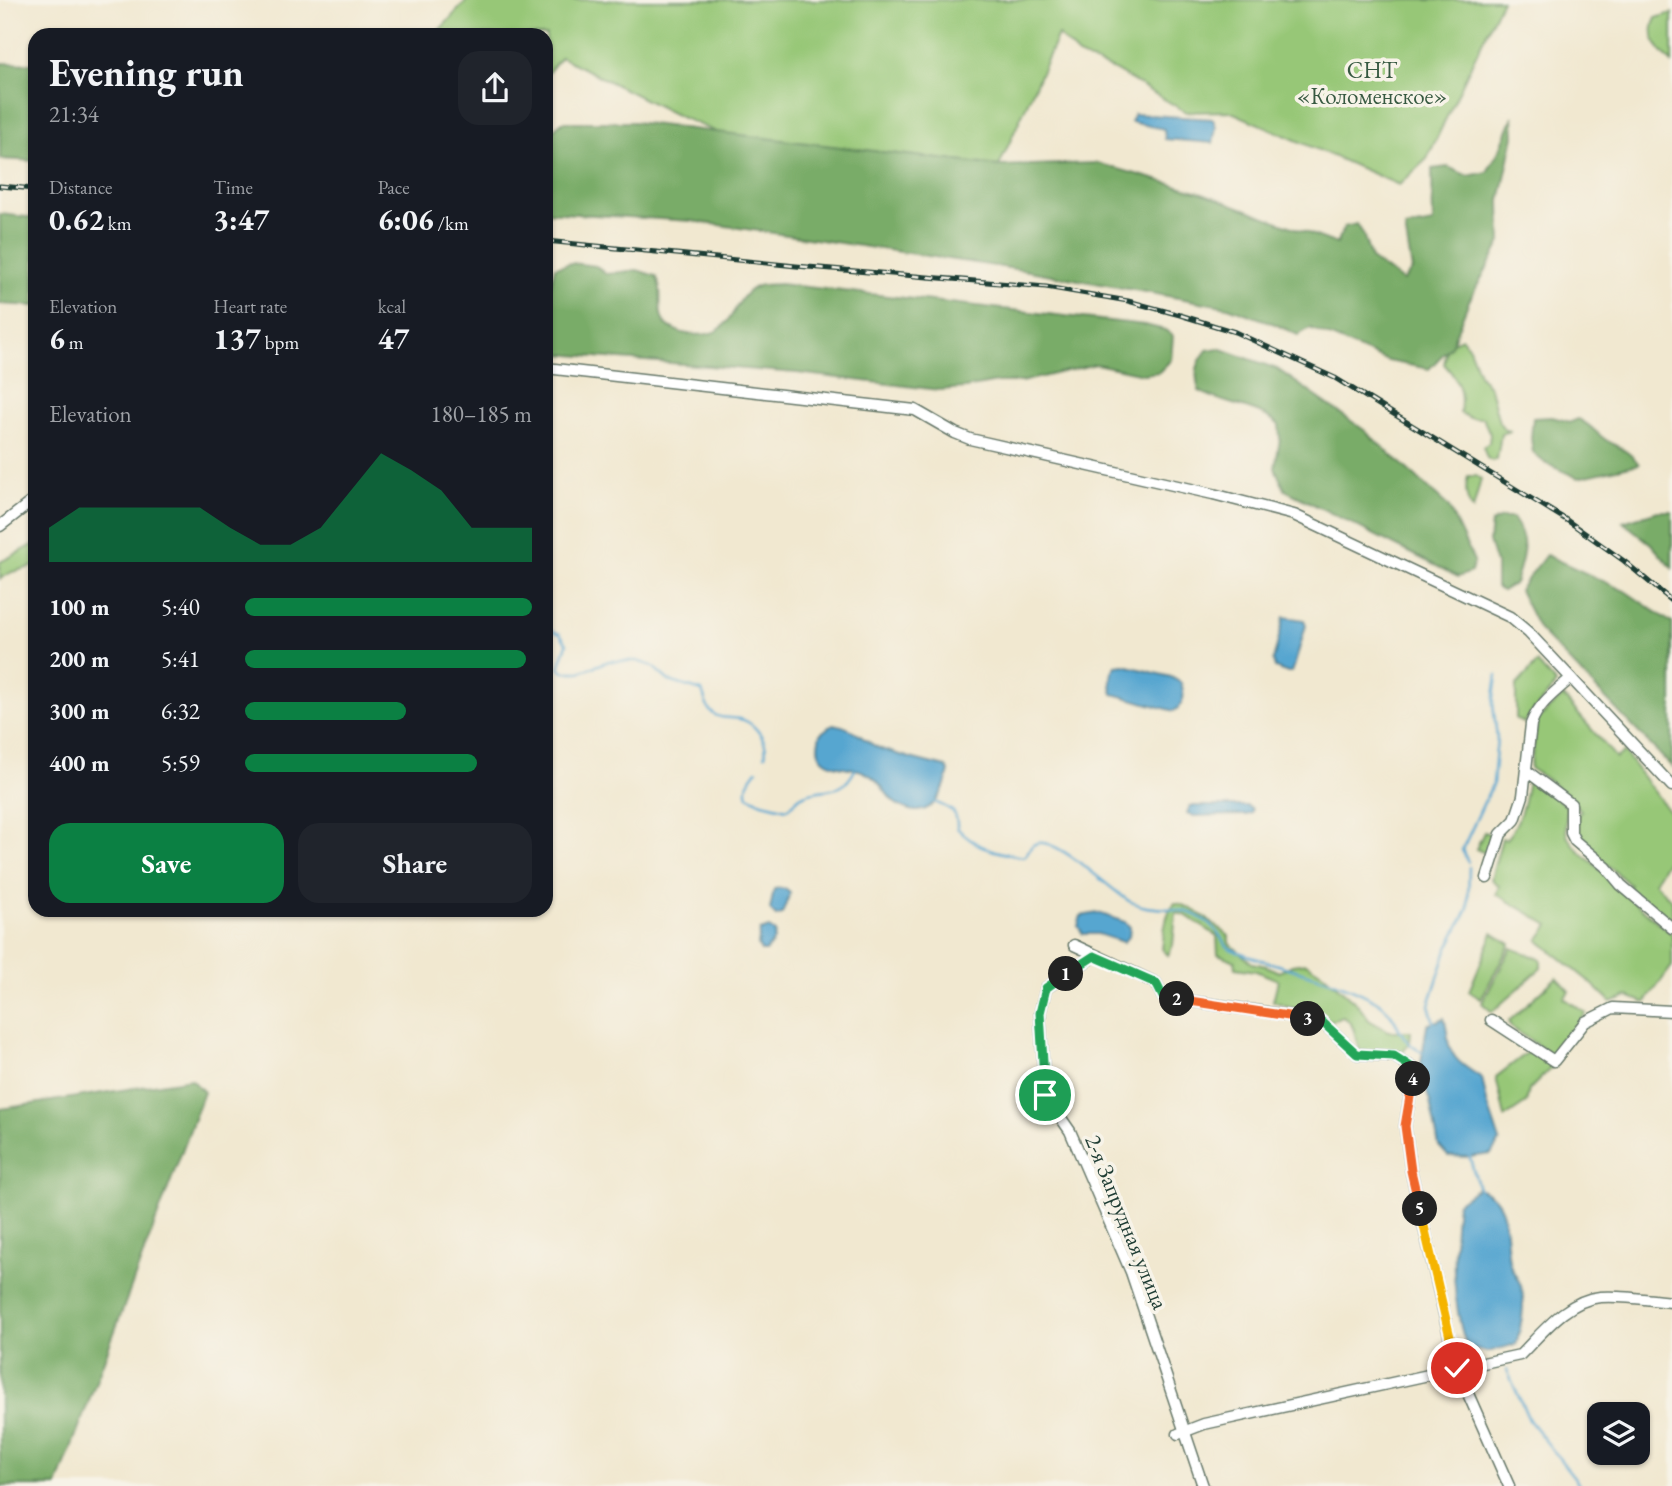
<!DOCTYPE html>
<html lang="en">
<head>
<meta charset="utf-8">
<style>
  body { margin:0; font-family:"EB Garamond",serif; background:#20242c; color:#f1f3f6; height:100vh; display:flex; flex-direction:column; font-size:26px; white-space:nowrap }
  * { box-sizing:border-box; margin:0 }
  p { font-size:23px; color:#9ea1a6 }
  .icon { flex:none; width:38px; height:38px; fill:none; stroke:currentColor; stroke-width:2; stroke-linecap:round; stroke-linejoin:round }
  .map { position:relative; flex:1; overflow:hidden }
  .details { position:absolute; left:28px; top:28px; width:525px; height:889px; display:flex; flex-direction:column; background:#171b24; border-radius:21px; box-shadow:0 2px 5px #0004 }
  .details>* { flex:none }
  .buttons { position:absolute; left:1587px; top:1402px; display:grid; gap:14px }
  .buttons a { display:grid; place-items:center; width:63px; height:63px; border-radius:14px; background:#171b24; box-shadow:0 2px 5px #0004; font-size:35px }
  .pin { position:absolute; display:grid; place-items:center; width:60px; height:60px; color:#fff; margin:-30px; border:4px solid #fff; border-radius:50%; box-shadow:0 2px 7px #0007 }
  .km { position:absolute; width:35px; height:35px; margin:-18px; border-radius:50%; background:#222; color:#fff; font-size:19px; line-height:35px; text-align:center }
  .round { display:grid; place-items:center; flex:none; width:74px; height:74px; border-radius:21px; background:#20242c }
  .summary { display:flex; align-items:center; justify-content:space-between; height:119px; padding:0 21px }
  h1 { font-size:38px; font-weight:700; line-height:52px }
  .stats { display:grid; grid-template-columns:repeat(3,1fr); gap:10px; height:119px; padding:7px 21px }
  .stats div { display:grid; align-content:center }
  .stats b { font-size:30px; font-weight:700 }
  .stats small { font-size:19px; font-weight:400 }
  .stats p { font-size:19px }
  .chart { height:196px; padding:14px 21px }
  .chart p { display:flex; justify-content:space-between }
  .chart svg { width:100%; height:126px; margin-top:7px; fill:#0b8043; opacity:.7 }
  .action { display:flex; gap:14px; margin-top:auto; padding:14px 21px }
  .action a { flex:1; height:80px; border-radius:21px; background:#0b8043; color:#fff; font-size:28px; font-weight:700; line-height:80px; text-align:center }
  .action a+a { background:#20242c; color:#f1f3f6 }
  ul { padding:0 21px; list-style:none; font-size:23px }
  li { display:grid; grid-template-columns:112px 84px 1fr; align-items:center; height:52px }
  li i { height:18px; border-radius:9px; background:#0b8043 }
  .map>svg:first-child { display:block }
</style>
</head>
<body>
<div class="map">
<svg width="1672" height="1486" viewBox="0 0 1672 1486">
  <rect width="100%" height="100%" fill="#f7f3e8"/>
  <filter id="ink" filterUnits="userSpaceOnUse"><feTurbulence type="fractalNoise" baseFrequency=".0143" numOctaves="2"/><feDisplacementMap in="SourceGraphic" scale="14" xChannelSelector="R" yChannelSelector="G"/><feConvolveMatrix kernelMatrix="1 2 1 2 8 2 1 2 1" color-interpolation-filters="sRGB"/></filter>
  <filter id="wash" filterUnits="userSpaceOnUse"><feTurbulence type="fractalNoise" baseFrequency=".00686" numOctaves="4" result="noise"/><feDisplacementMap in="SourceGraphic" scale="28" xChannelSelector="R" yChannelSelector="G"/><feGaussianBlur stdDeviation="1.57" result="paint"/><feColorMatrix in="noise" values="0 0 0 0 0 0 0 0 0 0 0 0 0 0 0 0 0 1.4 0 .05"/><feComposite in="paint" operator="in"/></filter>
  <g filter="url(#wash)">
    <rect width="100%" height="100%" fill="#f1e8d0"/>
    <!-- green -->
    <g fill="#97c777" stroke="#5b8256" stroke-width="2">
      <path d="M 467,0 L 1502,0 L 1427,159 L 1399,185 L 1229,111 L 1186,112 L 1114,70 L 1078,55 L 1058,35 L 999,166 L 719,133 L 676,115 L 561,57 L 546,75 L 546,35 L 435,35 Z"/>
      <path d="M 1672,13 L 1672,63 C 1659,50 1646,37 1656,18 Z"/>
      <path d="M 1462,338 L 1469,348 L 1480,376 L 1490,388 L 1499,422 L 1505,430 L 1511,431 L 1501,434 L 1497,459 L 1492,461 L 1487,458 L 1483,447 L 1489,443 L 1490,434 L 1483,418 L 1470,418 L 1460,413 C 1463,392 1459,380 1444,364 L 1448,344 Z"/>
      <path d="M 1468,476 L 1476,476 L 1481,479 L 1473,510 C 1465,499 1465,489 1468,476 Z"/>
      <path d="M 35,544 L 35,566 L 12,572 L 0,579 L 0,562 Z"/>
      <path d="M 1537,663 L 1556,684 L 1524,723 L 1516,719 L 1516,686 Z"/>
      <path d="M 1563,696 L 1616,758 L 1624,752 L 1672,815 L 1672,853 L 1654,882 L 1672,900 L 1672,925 L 1628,889 L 1630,885 L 1580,841 L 1573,831 L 1577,815 L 1581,811 L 1552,783 L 1530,768 L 1538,719 Z"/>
      <path d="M 1528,780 L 1540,784 L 1567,807 C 1567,815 1564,827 1567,835 C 1573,851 1605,869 1616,887 L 1672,934 L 1672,966 L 1645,1003 L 1628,996 L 1611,1002 L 1591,983 L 1538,940 L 1549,925 L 1496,894 L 1499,886 L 1491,879 L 1502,838 L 1506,839 C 1521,822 1524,802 1528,780 Z"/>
      <path d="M 1484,832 L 1496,836 L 1489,855 L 1476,849 Z"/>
      <path d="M 1175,903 C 1190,905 1217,926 1229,936 L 1229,943 L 1252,963 L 1266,966 L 1279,972 L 1292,965 L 1306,963 L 1322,973 L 1358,1005 L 1369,1020 L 1388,1031 L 1411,1031 L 1410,1043 L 1402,1052 L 1360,1051 C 1354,1037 1356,1022 1342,1017 L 1332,1021 L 1273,1001 L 1278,980 L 1256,971 L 1236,968 L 1235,961 L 1218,954 L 1217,936 L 1185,915 L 1176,913 L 1173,945 L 1168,955 L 1162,949 C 1164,934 1164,914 1175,903 Z"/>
      <path d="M 1493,933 L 1510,944 L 1481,999 L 1469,991 Z"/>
      <path d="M 1511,948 L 1541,959 L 1541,968 L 1492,1012 L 1482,1003 Z"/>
      <path d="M 1557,977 L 1570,991 L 1564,998 L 1586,1013 L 1553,1056 L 1511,1027 L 1509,1021 Z"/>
      <path d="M 1532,1049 L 1555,1064 L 1529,1090 L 1526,1103 L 1505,1117 L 1496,1077 Z"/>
    </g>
    <!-- forest -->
    <g fill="#79ac68" stroke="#4c744e" stroke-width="2">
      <path d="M 0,63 L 35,64 L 35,161 L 0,159 Z"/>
      <path d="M 1513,116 L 1514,136 L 1500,201 L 1501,242 L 1469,301 L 1451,346 L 1429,369 L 1388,361 L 1310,328 L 1298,335 L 1275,324 L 1228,307 L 1029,271 L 692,221 L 546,212 L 546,136 L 562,122 L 634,122 L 999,166 L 1097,163 L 1200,192 L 1337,244 L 1344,227 L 1357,224 L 1363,234 L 1371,259 L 1403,281 L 1412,270 L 1405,228 L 1433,223 L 1432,169 L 1448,167 L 1468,176 L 1487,172 L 1500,149 Z"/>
      <path d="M 0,214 L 35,218 L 35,306 L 0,304 Z"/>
      <path d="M 571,263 L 596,266 L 606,274 L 637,270 L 656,276 C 665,292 656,310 664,322 C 669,328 680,333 688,334 C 739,341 728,297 758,286 C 764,284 774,285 780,284 L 1145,325 L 1165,330 L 1173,336 L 1171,360 L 1159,372 L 1143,374 L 1096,364 L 1021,382 L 997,382 L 965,388 L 939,390 L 797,373 L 546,353 L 546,305 L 555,267 Z"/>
      <path d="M 1219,348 L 1277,369 L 1364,430 L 1448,506 L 1474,561 L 1471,572 L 1458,577 L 1285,490 L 1275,468 L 1280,439 L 1279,425 C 1260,407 1223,405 1199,391 C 1194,373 1196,364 1207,350 Z"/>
      <path d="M 1552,417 L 1571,422 L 1578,419 C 1590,424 1596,433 1606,440 C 1618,447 1631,452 1639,464 L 1578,478 L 1545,463 L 1533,453 L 1531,438 L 1533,418 Z"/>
      <path d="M 1658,511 L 1672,511 L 1672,568 L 1651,544 L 1623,522 Z"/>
      <path d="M 1501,518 L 1513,518 C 1530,541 1523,558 1515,583 L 1502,591 L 1496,587 L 1496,564 L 1489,542 L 1491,523 Z"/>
      <path d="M 1546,555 L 1625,591 L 1672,623 L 1672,767 L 1539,630 L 1519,590 Z"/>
      <path d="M 191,1079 L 204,1092 L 57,1486 L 0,1486 L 0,1109 Z"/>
    </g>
    <!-- water -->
    <g fill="#57a6d0" stroke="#3b7282" stroke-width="2">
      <path d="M 1134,114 L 1213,119 L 1216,127 L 1213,143 L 1165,139 L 1164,129 L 1131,122 Z"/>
      <path d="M 1284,617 L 1304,620 L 1306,625 L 1294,667 L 1291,672 L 1285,672 L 1275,668 L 1273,661 Z"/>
      <path d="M 1124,665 L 1171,677 L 1181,683 C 1185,695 1185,704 1174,711 L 1113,694 C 1110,684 1109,674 1116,666 Z"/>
      <path d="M 833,724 C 856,727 862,741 881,749 C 902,756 924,762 946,767 L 949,771 C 943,797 928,823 898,805 C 885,797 882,779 864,772 C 851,766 828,769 820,755 C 816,748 819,741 820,734 Z"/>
      <path d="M 1190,806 L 1247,806 L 1252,809 L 1252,813 L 1246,815 L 1194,816 L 1187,813 Z"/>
      <path d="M 780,888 L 785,889 L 790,893 L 782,914 L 776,916 L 770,910 L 774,889 Z"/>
      <path d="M 1098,913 L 1125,922 L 1130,927 L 1129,936 L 1123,942 L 1098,934 L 1083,934 L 1078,926 L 1081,916 Z"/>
      <path d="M 769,928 L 775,932 L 774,940 L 766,951 L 761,951 L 758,945 L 760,931 Z"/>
      <path d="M 1444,1018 C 1447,1026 1447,1032 1448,1041 C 1452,1061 1466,1067 1482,1078 L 1487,1102 L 1500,1141 L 1491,1154 L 1469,1157 L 1448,1156 L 1439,1146 L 1430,1102 L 1420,1069 L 1427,1025 Z"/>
      <path d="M 1478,1188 C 1511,1199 1504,1234 1509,1261 C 1511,1271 1518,1277 1521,1286 C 1526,1303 1521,1328 1516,1344 L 1488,1352 L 1467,1348 C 1451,1301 1452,1251 1457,1203 Z"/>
    </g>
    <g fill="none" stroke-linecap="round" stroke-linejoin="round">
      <!-- stream -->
      <g stroke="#57a6d0" stroke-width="2.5">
        <path d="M 546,628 L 560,634 L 567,644 L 559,668 L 563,672 L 580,672 L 609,661 L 637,661 L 652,666 L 669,681 L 702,691 C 705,698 706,707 711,712 C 725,725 742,708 760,734 C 765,741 767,747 765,755"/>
        <path d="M 757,770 C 751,779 744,784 748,796 L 763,803 L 787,809 C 794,805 796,798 804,795 C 828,785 840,798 855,770"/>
        <path d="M 933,801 C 948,809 958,808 957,828 C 975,848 998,853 1024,857 C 1027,854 1030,847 1033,845 C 1052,830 1114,894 1131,902 C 1150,912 1173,905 1193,914 C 1199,917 1210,923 1215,929 C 1221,935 1223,945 1231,949 C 1278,969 1331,975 1376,1001 C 1402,1016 1395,1042 1425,1053"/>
        <path d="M 1468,862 L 1462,850 L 1493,783 L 1497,738 L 1493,704 L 1497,675"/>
        <path d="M 1434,1023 L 1429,1005 L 1447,950 L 1468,908 L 1469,867"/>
        <path d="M 1469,1155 L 1479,1189"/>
        <path d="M 1507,1370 L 1529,1420 L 1581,1486"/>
      </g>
    </g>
  </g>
  <g filter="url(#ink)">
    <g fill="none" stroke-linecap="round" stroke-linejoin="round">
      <!-- street casing -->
      <g stroke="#68796b" stroke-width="13">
        <g id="street">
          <path d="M 546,368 L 915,410 L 955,433 L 970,439 L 1213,494 L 1294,515 L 1510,617 L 1529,633 L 1672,786"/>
          <path d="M 0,526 L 35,499"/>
          <path d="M 1528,772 L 1571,804 L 1571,833 L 1575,841 L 1606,867 L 1621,885 L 1672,928"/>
          <path d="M 1487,878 L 1501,834 L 1515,820 L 1523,796 L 1531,724 C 1538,704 1555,692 1571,678"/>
          <path d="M 1074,945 L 1156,983 L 1163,997 L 1320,1020 L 1357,1054 L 1394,1056 L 1411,1067 L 1413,1078 L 1405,1126 L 1411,1171 L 1457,1369 L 1509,1486"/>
          <path d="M 1094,956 L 1046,988 L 1040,1013 L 1045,1095 L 1070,1131 L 1131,1272 L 1203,1486"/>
          <path d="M 1491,1020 L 1554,1061 L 1585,1022 L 1613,1008 L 1672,1011"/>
          <path d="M 1178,1434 L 1204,1424 L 1520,1355 C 1542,1333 1567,1300 1600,1297 C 1621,1295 1650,1300 1672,1302"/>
        </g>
      </g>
      <!-- street -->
      <use href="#street" stroke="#fff" stroke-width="10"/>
      <!-- rail casing -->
      <g stroke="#1f3d34" stroke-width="5">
        <g id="rail">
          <path d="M 0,186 L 35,189"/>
          <path d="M 546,241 L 796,266 L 1046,287 L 1128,301 L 1180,315 L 1235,332 L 1335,378 L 1568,521 L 1624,561 L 1672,601"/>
        </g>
      </g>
      <!-- rail -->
      <use href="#rail" stroke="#f7f3e8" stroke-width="2.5" stroke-dasharray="8" stroke-linecap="butt"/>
    </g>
  </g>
  <g fill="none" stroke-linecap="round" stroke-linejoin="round" filter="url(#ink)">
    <!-- split-1 casing -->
    <g stroke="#fff" stroke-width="14">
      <path id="split-1" d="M 1045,1095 L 1040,1013 L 1046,988 L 1066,974"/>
    </g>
    <!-- split-2 casing -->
    <g stroke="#fff" stroke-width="14">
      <path id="split-2" d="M 1066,974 L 1094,956 L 1156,983 L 1163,997 L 1177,999"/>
    </g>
    <!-- split-3 casing -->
    <g stroke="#fff" stroke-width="14">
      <path id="split-3" d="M 1177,999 L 1308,1019"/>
    </g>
    <!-- split-4 casing -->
    <g stroke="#fff" stroke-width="14">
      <path id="split-4" d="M 1308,1019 L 1320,1020 L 1357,1054 L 1394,1056 L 1411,1067 L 1413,1079"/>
    </g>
    <!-- split-5 casing -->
    <g stroke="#fff" stroke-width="14">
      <path id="split-5" d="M 1413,1079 L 1405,1126 L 1411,1171 L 1420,1209"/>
    </g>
    <!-- split-6 casing -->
    <g stroke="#fff" stroke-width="14">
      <path id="split-6" d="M 1420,1209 L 1450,1337"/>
    </g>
    <!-- split-7 casing -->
    <g stroke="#fff" stroke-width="14">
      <path id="split-7" d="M 1450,1337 L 1457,1368"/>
    </g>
    <!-- split-1 -->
    <use href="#split-1" stroke="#22a559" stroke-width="9"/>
    <!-- split-2 -->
    <use href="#split-2" stroke="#22a559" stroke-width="9"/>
    <!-- split-3 -->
    <use href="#split-3" stroke="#f0652b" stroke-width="9"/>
    <!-- split-4 -->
    <use href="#split-4" stroke="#22a559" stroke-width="9"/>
    <!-- split-5 -->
    <use href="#split-5" stroke="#f0652b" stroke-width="9"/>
    <!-- split-6 -->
    <use href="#split-6" stroke="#f5b400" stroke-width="9"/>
    <!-- split-7 -->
    <use href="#split-7" stroke="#f5b400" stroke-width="9"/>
  </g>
  <g text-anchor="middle" stroke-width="7" stroke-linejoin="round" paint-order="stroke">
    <!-- park labels -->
    <g font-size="23" fill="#375941" stroke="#f7f3e8">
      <text x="1372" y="78">СНТ<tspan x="1372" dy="26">«Коломенское»</tspan></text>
    </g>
    <!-- street labels -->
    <g font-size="23" fill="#1f3d34" stroke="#f7f3e8">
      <text transform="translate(1127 1222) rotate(68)" y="8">2-я Запрудная улица</text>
    </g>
  </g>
</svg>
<div class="buttons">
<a><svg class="icon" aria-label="layers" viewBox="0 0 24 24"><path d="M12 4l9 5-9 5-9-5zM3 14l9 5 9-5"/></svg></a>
</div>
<div class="pin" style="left:1045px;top:1095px;background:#1e9e55"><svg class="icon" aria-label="arrive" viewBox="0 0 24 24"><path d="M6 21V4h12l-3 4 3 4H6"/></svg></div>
<div class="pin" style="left:1457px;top:1368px;background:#d93025"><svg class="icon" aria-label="check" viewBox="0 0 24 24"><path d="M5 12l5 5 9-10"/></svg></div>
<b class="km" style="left:1066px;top:974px">1</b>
<b class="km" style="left:1177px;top:999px">2</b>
<b class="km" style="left:1308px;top:1019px">3</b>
<b class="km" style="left:1413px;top:1079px">4</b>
<b class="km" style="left:1420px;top:1209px">5</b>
<section class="details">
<div class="summary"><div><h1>Evening run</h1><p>21:34</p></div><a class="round"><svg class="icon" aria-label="share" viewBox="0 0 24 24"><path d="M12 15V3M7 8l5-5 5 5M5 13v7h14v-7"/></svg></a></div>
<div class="stats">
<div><p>Distance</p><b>0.62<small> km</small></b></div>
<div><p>Time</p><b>3:47</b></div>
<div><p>Pace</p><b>6:06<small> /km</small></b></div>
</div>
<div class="stats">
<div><p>Elevation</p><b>6<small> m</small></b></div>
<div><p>Heart rate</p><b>137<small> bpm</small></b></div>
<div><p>kcal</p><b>47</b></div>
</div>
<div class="chart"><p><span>Elevation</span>180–185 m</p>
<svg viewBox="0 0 160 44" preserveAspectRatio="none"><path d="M0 44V32L10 25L20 25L30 25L40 25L50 25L60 32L70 38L80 38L90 32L100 19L110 6L120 12L130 19L140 32L150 32L160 32V44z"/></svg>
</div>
<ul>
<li><b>100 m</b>5:40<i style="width:100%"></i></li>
<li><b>200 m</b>5:41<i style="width:98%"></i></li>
<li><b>300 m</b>6:32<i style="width:56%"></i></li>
<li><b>400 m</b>5:59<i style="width:81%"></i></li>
</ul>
<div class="action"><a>Save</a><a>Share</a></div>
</section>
</div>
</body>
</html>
